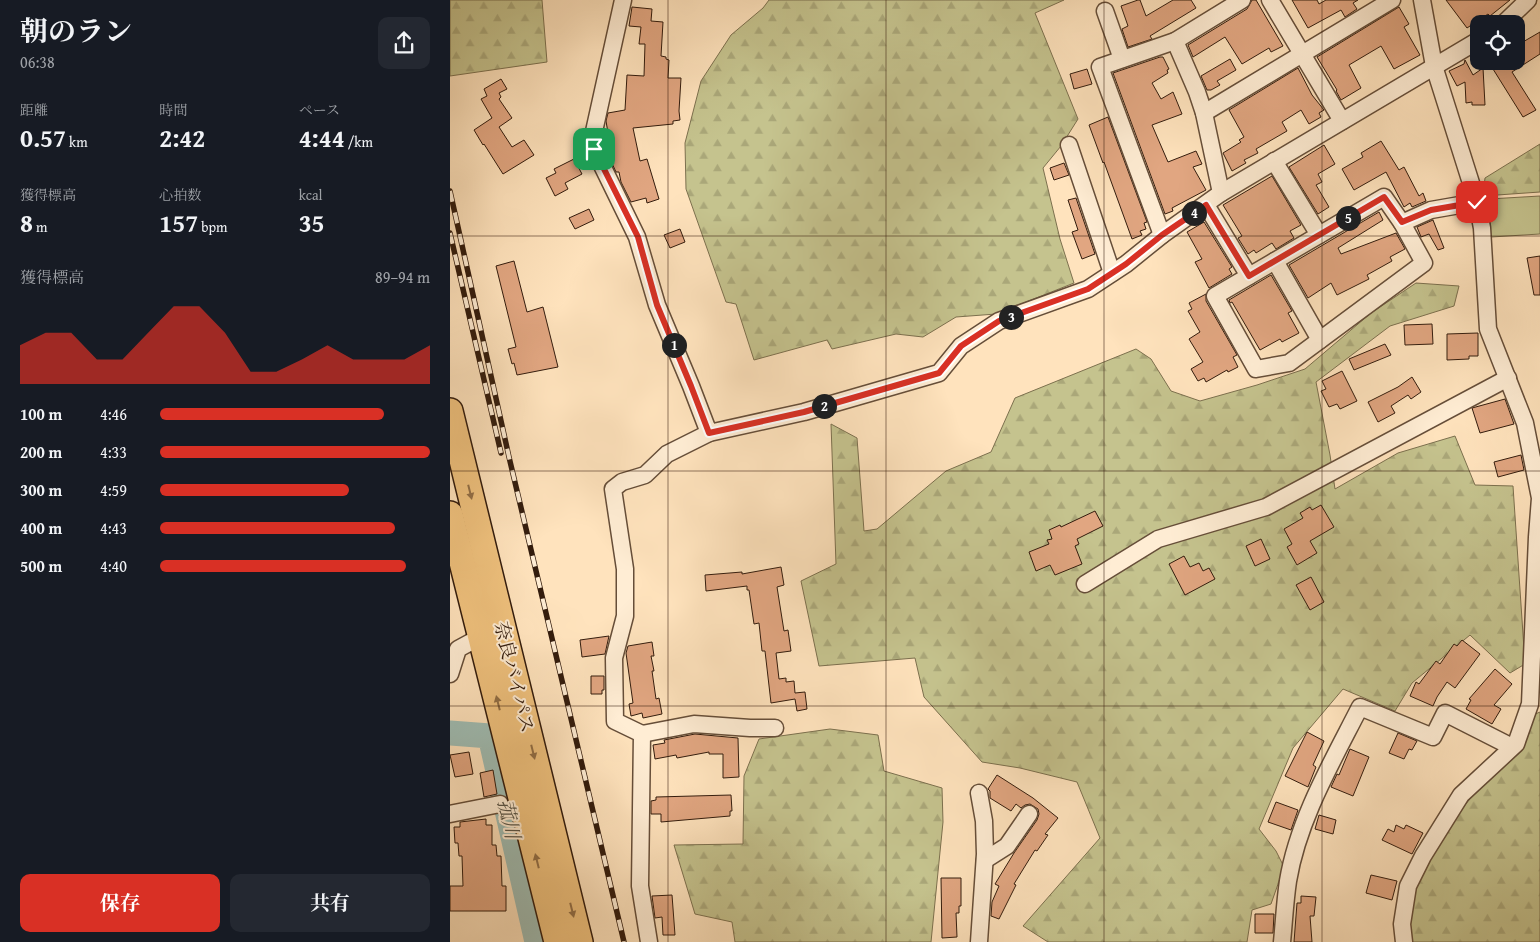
<!DOCTYPE html>
<html lang="ja">
<head>
<meta charset="utf-8">
<style>
  body { margin:0; font-family:"Gentium Book Plus","Noto Serif JP",serif; background:#242831; color:#f1f3f6; height:100vh; display:flex; flex-direction:column; font-size:19px; white-space:nowrap }
  * { box-sizing:border-box; margin:0 }
  p { font-size:16px; color:#9ea1a6 }
  .icon { flex:none; width:28px; height:28px; fill:none; stroke:currentColor; stroke-width:2; stroke-linecap:round; stroke-linejoin:round }
  .map { position:relative; flex:1; overflow:hidden }
  .side { display:flex; flex-direction:column; background:#171b24; width:450px }
  .side>* { flex:none }
  .fabs { position:absolute; left:1020px; top:15px; display:grid; gap:10px }
  .fabs a { display:grid; place-items:center; width:55px; height:55px; border-radius:10px; background:#171b24; box-shadow:0 5px 20px #0002; font-size:25px }
  .pin { position:absolute; display:grid; place-items:center; width:42px; height:42px; color:#fff; margin:-21px; border-radius:10px; box-shadow:0 2px 8px #0006 }
  .km { position:absolute; width:25px; height:25px; margin:-12px; border-radius:50%; background:#222; color:#fff; font-size:14px; line-height:25px; text-align:center }
  .round { display:grid; place-items:center; flex:none; width:52px; height:52px; border-radius:10px; background:#242831 }
  .overview { display:flex; align-items:center; justify-content:space-between; height:85px; padding:0 20px }
  h1 { font-size:28px; font-weight:700; line-height:38px }
  .stats { display:grid; grid-template-columns:repeat(3,1fr); gap:8px; height:85px; padding:5px 20px }
  .stats div { display:grid; align-content:center }
  .stats b { font-size:25px; font-weight:700 }
  .stats small { font-size:14px; font-weight:400 }
  .stats p { font-size:14px }
  .chart { height:140px; padding:10px 20px }
  .chart p { display:flex; justify-content:space-between }
  .chart svg { width:100%; height:90px; margin-top:5px; fill:#d93025; opacity:.7 }
  .action { display:flex; gap:10px; margin-top:auto; padding:10px 20px }
  .action a { flex:1; height:58px; border-radius:10px; background:#d93025; color:#fff; font-size:20px; font-weight:700; line-height:58px; text-align:center }
  .action a+a { background:#242831; color:#f1f3f6 }
  ul { padding:0 20px; list-style:none; font-size:16px }
  li { display:grid; grid-template-columns:80px 60px 1fr; align-items:center; height:38px }
  li i { height:12px; border-radius:6px; background:#d93025 }
  main { display:flex; flex:1; min-height:0 }
  .map>svg:first-child { display:block }
</style>
</head>
<body>
<main>
<section class="side">
<div class="overview"><div><h1>朝のラン</h1><p>06:38</p></div><a class="round"><svg class="icon" aria-label="share" viewBox="0 0 24 24"><path d="M12 15V3M7 8l5-5 5 5M5 13v7h14v-7"/></svg></a></div>
<div class="stats">
<div><p>距離</p><b>0.57<small> km</small></b></div>
<div><p>時間</p><b>2:42</b></div>
<div><p>ペース</p><b>4:44<small> /km</small></b></div>
</div>
<div class="stats">
<div><p>獲得標高</p><b>8<small> m</small></b></div>
<div><p>心拍数</p><b>157<small> bpm</small></b></div>
<div><p>kcal</p><b>35</b></div>
</div>
<div class="chart"><p><span>獲得標高</span>89–94 m</p>
<svg viewBox="0 0 160 44" preserveAspectRatio="none"><path d="M0 44V25L10 19L20 19L30 32L40 32L50 19L60 6L70 6L80 19L90 38L100 38L110 32L120 25L130 32L140 32L150 32L160 25V44z"/></svg>
</div>
<ul>
<li><b>100 m</b>4:46<i style="width:83%"></i></li>
<li><b>200 m</b>4:33<i style="width:100%"></i></li>
<li><b>300 m</b>4:59<i style="width:70%"></i></li>
<li><b>400 m</b>4:43<i style="width:87%"></i></li>
<li><b>500 m</b>4:40<i style="width:91%"></i></li>
</ul>
<div class="action"><a>保存</a><a>共有</a></div>
</section>
<div class="map">
<svg width="1090" height="942" viewBox="0 0 1090 942">
  <defs>
    <pattern id="forest-firs" width="22" height="20" patternUnits="userSpaceOnUse" patternTransform="scale(1.25)"><rect width="22" height="20" fill="#c5c38e"/><path d="M5 1l3.5 6h-7zM16 11l3.5 6h-7z" fill="#aaa779"/></pattern>
  </defs>
  <rect width="100%" height="100%" fill="#ffe3bd"/>
  <filter id="stains"><feTurbulence type="fractalNoise" baseFrequency=".004" numOctaves="4"/><feColorMatrix values="0 0 0 0 .2 0 0 0 0 .09 0 0 0 0 .02 0 0 0 .5 -.17"/></filter>
  <radialGradient id="worn" r=".72"><stop offset=".6" stop-color="#630" stop-opacity="0"/><stop offset="1" stop-color="#630" stop-opacity=".3"/></radialGradient>
  <!-- forest -->
  <g fill="url(#forest-firs)" stroke="#7c704e">
    <path d="M 0,0 L 92,0 L 97,62 L 0,76 Z"/>
    <path d="M 319,0 L 614,0 L 585,13 L 628,119 L 611,146 L 593,168 L 610,239 L 624,283 L 546,314 L 506,317 L 473,337 L 446,334 L 382,349 L 377,340 L 304,360 L 286,304 L 276,302 L 236,189 L 235,143 L 251,81 L 281,35 L 313,8 Z"/>
    <path d="M 1090,144 L 1090,192 L 1033,196 L 1035,178 Z"/>
    <path d="M 966,283 L 1009,286 L 1004,306 L 940,326 L 866,382 L 880,455 L 885,489 L 948,453 L 1005,436 L 1025,485 L 1063,486 L 1075,664 L 1060,673 L 1020,635 L 962,683 L 945,711 L 893,689 L 843,748 L 809,829 L 826,851 L 834,867 L 821,904 L 802,910 L 797,942 L 598,942 L 573,926 L 650,838 L 627,782 L 570,768 L 532,762 L 474,697 L 465,658 L 369,666 L 351,581 L 386,564 L 381,424 L 407,438 L 414,531 L 427,529 L 496,471 L 541,452 L 565,398 L 686,349 L 701,359 L 721,391 L 750,401 L 807,385 L 855,369 L 921,313 Z"/>
    <path d="M 1090,712 L 1090,942 L 962,942 C 949,896 991,835 1019,800 C 1033,782 1052,767 1065,749 C 1072,739 1077,726 1083,715 Z"/>
    <path d="M 380,729 L 428,735 L 434,771 L 492,788 L 493,822 L 481,942 L 285,942 L 282,922 L 245,914 L 224,845 L 293,844 L 294,776 L 309,739 Z"/>
  </g>
  <!-- green -->
  <path fill="#c5c38e" stroke="#7c704e" d="M 1090,196 L 1090,234 L 1041,237 L 1039,199 Z"/>
  <g fill="none" stroke-linecap="round" stroke-linejoin="round">
    <!-- river -->
    <path stroke="#a0beb5" stroke-width="25" d="M 0,733 L 40,736 L 87,942"/>
  </g>
  <!-- building -->
  <g fill="#e1a681" stroke="#331c0d">
    <path d="M 688,0 L 690,0 L 696,16 L 723,0 L 741,0 L 746,8 L 700,36 L 702,39 L 678,47 L 672,29 L 678,26 L 671,6 Z"/>
    <path d="M 802,0 L 806,0 L 833,46 L 821,52 L 819,48 L 792,64 L 775,37 L 743,57 L 738,45 L 797,9 Z"/>
    <path d="M 842,0 L 867,0 L 869,4 L 876,0 L 908,0 L 903,3 L 907,9 L 895,17 L 891,10 L 858,28 Z"/>
    <path d="M 996,0 L 1060,0 L 1040,16 L 1038,14 L 1017,28 Z"/>
    <path d="M 182,7 L 202,9 L 201,21 L 213,22 L 211,56 L 216,57 L 216,59 L 219,60 L 218,78 L 231,78 L 229,111 L 230,120 L 223,121 L 223,124 L 183,128 L 190,161 L 197,159 L 209,199 L 197,203 L 196,198 L 181,202 L 171,182 L 169,172 L 166,172 L 160,159 L 156,140 L 159,139 L 156,121 L 158,113 L 175,110 L 177,75 L 194,76 L 195,44 L 189,44 L 191,27 L 179,26 Z"/>
    <path d="M 949,7 L 959,24 L 954,27 L 970,55 L 944,69 L 931,46 L 899,65 L 911,88 L 891,100 L 886,91 L 887,90 L 867,57 Z"/>
    <path d="M 1090,32 L 1090,54 L 1062,72 L 1086,110 L 1073,117 L 1038,61 L 1066,61 L 1066,46 Z"/>
    <path d="M 710,57 L 713,57 L 719,69 L 717,70 L 718,73 L 702,83 L 711,99 L 723,92 L 732,114 L 702,125 L 718,162 L 746,151 L 752,164 L 743,167 L 756,190 L 722,208 L 723,211 L 715,214 L 663,73 Z"/>
    <path d="M 780,59 L 786,70 L 767,81 L 770,85 L 761,90 L 757,90 L 751,76 Z"/>
    <path d="M 1015,60 L 1023,75 L 1033,68 L 1035,105 L 1022,105 L 1022,102 L 1016,103 L 1015,82 L 1007,86 L 999,71 L 1014,64 Z"/>
    <path d="M 848,68 L 862,95 L 874,110 L 869,113 L 871,117 L 859,124 L 851,110 L 832,122 L 837,131 L 806,149 L 808,153 L 794,160 L 796,163 L 782,171 L 773,153 L 791,142 L 789,140 L 794,137 L 779,110 Z"/>
    <path d="M 637,69 L 642,84 L 624,89 L 620,74 Z"/>
    <path d="M 51,79 L 57,89 L 49,93 L 51,97 L 49,99 L 62,118 L 49,127 L 62,147 L 74,140 L 84,155 L 53,174 L 34,144 L 33,145 L 24,130 L 42,118 L 31,99 L 37,96 L 34,89 Z"/>
    <path d="M 658,117 L 697,222 L 694,223 L 696,229 L 690,231 L 692,235 L 682,239 L 654,162 L 653,163 L 639,125 Z"/>
    <path d="M 931,141 L 949,170 L 954,167 L 969,196 L 973,193 L 976,201 L 962,207 L 960,203 L 954,207 L 936,172 L 904,190 L 892,169 L 913,157 L 911,153 Z"/>
    <path d="M 874,145 L 885,164 L 868,174 L 872,182 L 866,185 L 879,207 L 868,214 L 839,167 Z"/>
    <path d="M 124,159 L 132,174 L 115,183 L 118,189 L 105,196 L 96,178 L 106,173 L 104,169 Z"/>
    <path d="M 614,163 L 619,175 L 604,180 L 600,168 Z"/>
    <path d="M 822,176 L 851,225 L 840,231 L 844,238 L 826,249 L 822,243 L 806,253 L 804,250 L 798,254 L 788,238 L 792,236 L 773,205 Z"/>
    <path d="M 626,198 L 645,254 L 632,259 L 622,232 L 628,230 L 618,200 Z"/>
    <path d="M 139,209 L 144,220 L 125,229 L 119,218 Z"/>
    <path d="M 929,212 L 933,220 L 888,248 L 891,254 L 946,233 L 955,249 L 940,257 L 942,261 L 917,275 L 919,279 L 887,295 L 881,283 L 858,298 L 839,265 Z"/>
    <path d="M 983,220 L 994,248 L 988,250 L 979,234 L 971,237 L 967,227 Z"/>
    <path d="M 754,222 L 782,267 L 779,269 L 782,274 L 759,288 L 745,262 L 752,259 L 737,232 Z"/>
    <path d="M 230,229 L 235,242 L 220,248 L 214,235 Z"/>
    <path d="M 1090,256 L 1090,295 L 1084,295 L 1077,258 Z"/>
    <path d="M 64,261 L 77,312 L 93,307 L 108,367 L 67,375 L 64,363 L 62,364 L 58,349 L 66,347 L 46,266 Z"/>
    <path d="M 821,275 L 842,311 L 838,313 L 849,333 L 832,342 L 830,339 L 810,350 L 782,302 L 780,303 L 779,300 Z"/>
    <path d="M 756,294 L 756,301 L 787,355 L 783,357 L 788,367 L 778,372 L 777,370 L 756,382 L 754,378 L 748,381 L 741,369 L 753,362 L 739,339 L 750,332 L 738,311 L 742,309 L 739,303 Z"/>
    <path d="M 982,324 L 983,344 L 955,345 L 954,325 Z"/>
    <path d="M 1028,333 L 1028,356 L 1019,356 L 1019,359 L 997,360 L 997,334 Z"/>
    <path d="M 935,344 L 941,355 L 904,370 L 899,359 Z"/>
    <path d="M 892,371 L 907,401 L 890,409 L 887,404 L 879,407 L 871,391 L 876,389 L 872,381 Z"/>
    <path d="M 962,377 L 971,392 L 961,399 L 958,395 L 941,406 L 945,413 L 928,422 L 918,402 L 948,387 Z"/>
    <path d="M 1055,399 L 1064,424 L 1030,433 L 1022,408 Z"/>
    <path d="M 1071,455 L 1074,470 L 1048,477 L 1044,462 Z"/>
    <path d="M 871,505 L 884,527 L 860,541 L 867,553 L 847,565 L 837,547 L 842,544 L 834,529 L 853,518 L 850,513 L 860,507 L 862,510 Z"/>
    <path d="M 645,511 L 653,526 L 627,539 L 629,544 L 625,546 L 632,564 L 605,575 L 600,565 L 586,571 L 579,552 L 599,544 L 597,540 L 602,539 L 599,530 L 610,525 L 611,527 Z"/>
    <path d="M 811,539 L 820,559 L 805,566 L 796,546 Z"/>
    <path d="M 734,556 L 740,567 L 749,563 L 753,571 L 759,568 L 765,579 L 735,595 L 719,564 Z"/>
    <path d="M 331,567 L 334,585 L 327,587 L 334,631 L 338,630 L 341,651 L 326,653 L 329,679 L 336,678 L 336,682 L 344,681 L 345,693 L 355,692 L 357,709 L 347,711 L 345,699 L 321,703 L 315,651 L 312,651 L 309,623 L 304,624 L 299,590 L 297,590 L 297,586 L 256,591 L 255,575 L 292,572 L 292,574 Z"/>
    <path d="M 861,577 L 874,602 L 860,610 L 846,585 Z"/>
    <path d="M 159,636 L 155,654 L 132,657 L 130,640 Z"/>
    <path d="M 1012,640 L 1030,654 L 1005,688 L 997,682 L 987,697 L 983,706 L 960,696 L 966,682 L 969,684 L 986,661 L 990,664 L 1004,644 L 1007,646 Z"/>
    <path d="M 202,642 L 204,656 L 201,656 L 204,671 L 202,671 L 206,699 L 209,698 L 212,714 L 193,718 L 192,713 L 181,716 L 179,704 L 183,703 L 176,653 L 178,646 Z"/>
    <path d="M 1045,669 L 1062,684 L 1044,705 L 1051,709 L 1042,724 L 1016,709 L 1021,700 L 1019,699 Z"/>
    <path d="M 141,676 L 154,676 L 154,690 L 152,690 L 152,694 L 141,694 Z"/>
    <path d="M 857,732 L 874,741 L 863,765 L 866,767 L 858,787 L 835,776 Z"/>
    <path d="M 948,733 L 967,741 L 962,750 L 959,749 L 954,759 L 939,753 Z"/>
    <path d="M 245,734 L 288,738 L 289,777 L 273,778 L 273,754 L 259,754 L 259,752 L 227,758 L 226,755 L 205,759 L 203,745 L 215,743 L 214,740 Z"/>
    <path d="M 900,749 L 919,757 L 903,796 L 881,787 L 887,774 L 889,775 Z"/>
    <path d="M 19,752 L 23,774 L 5,777 L 0,755 Z"/>
    <path d="M 43,770 L 47,794 L 34,797 L 30,773 Z"/>
    <path d="M 547,775 L 583,798 L 608,818 L 595,834 L 598,835 L 587,851 L 585,850 L 564,884 L 566,885 L 549,919 L 541,916 L 542,902 L 549,886 L 545,884 L 564,853 L 587,820 L 589,814 L 588,809 L 580,804 L 575,805 L 571,808 L 566,804 L 561,811 L 540,798 L 540,791 L 538,789 Z"/>
    <path d="M 281,795 L 282,811 L 280,811 L 280,816 L 211,822 L 211,814 L 201,814 L 201,801 L 206,800 L 206,797 Z"/>
    <path d="M 826,802 L 848,810 L 841,830 L 818,822 Z"/>
    <path d="M 869,815 L 886,820 L 883,834 L 865,829 Z"/>
    <path d="M 36,819 L 36,825 L 42,825 L 42,845 L 46,845 L 47,856 L 51,856 L 52,886 L 56,886 L 56,911 L 0,911 L 0,886 L 13,886 L 12,856 L 9,856 L 8,843 L 5,843 L 4,827 L 10,827 L 10,822 Z"/>
    <path d="M 946,825 L 954,829 L 956,825 L 973,833 L 962,854 L 932,840 L 938,829 L 944,832 Z"/>
    <path d="M 921,875 L 947,881 L 942,900 L 916,893 Z"/>
    <path d="M 491,878 L 511,878 L 511,906 L 509,906 L 509,913 L 506,913 L 507,937 L 492,938 Z"/>
    <path d="M 222,895 L 225,935 L 213,935 L 212,917 L 205,918 L 202,896 Z"/>
    <path d="M 851,896 L 866,897 L 864,916 L 860,916 L 862,942 L 844,942 L 847,903 L 851,903 Z"/>
    <path d="M 805,914 L 824,914 L 823,933 L 805,933 Z"/>
  </g>
  <g fill="none" stroke-linecap="round" stroke-linejoin="round">
    <!-- minor casing -->
    <g stroke="#664e39" stroke-width="19">
      <g id="minor">
        <path d="M 173,0 L 143,136 L 144,149 L 187,237 L 207,305 L 241,386 L 259,433 L 354,412 L 489,373 L 511,346 L 549,321 L 638,289 L 676,264 L 712,235 L 771,193 L 1029,40"/>
        <path d="M 820,0 L 892,121"/>
        <path d="M 655,11 L 672,59"/>
        <path d="M 1053,24 L 1078,0"/>
        <path d="M 725,41 L 747,92 L 754,113 L 771,193"/>
        <path d="M 754,113 L 942,0"/>
        <path d="M 619,145 L 662,273"/>
        <path d="M 824,161 L 869,235"/>
        <path d="M 934,197 L 952,223 L 974,263 L 839,363 L 806,369 L 765,296 Z"/>
        <path d="M 756,205 L 799,276"/>
        <path d="M 952,223 L 981,210 L 1027,202"/>
        <path d="M 712,235 L 650,67 L 725,41 L 792,0"/>
        <path d="M 825,261 L 870,340"/>
        <path d="M 635,584 L 708,539 L 816,507 L 1058,378"/>
        <path d="M 0,674 L 8,649 L 32,636"/>
        <path d="M 192,734 L 244,724 L 300,728 L 325,728"/>
        <path d="M 0,814 L 50,804"/>
        <path d="M 535,860 L 557,846 L 579,814"/>
        <path d="M 199,942 L 190,886 L 192,734 L 165,721 L 164,658 L 175,616 L 175,569 L 163,489 L 172,482 L 195,475 L 217,454 L 259,433"/>
        <path d="M 529,942 L 535,854 L 534,821 L 529,793"/>
        <path d="M 832,942 C 834,922 835,901 838,881 C 848,820 882,762 910,707 L 983,737 L 995,713 L 1062,747"/>
        <path d="M 954,942 L 952,924 L 958,886 L 973,856 L 1011,795 L 1066,744 L 1080,704 L 1087,537 L 1090,498 L 1075,423 L 1038,329 L 1032,228 L 1027,202 L 984,66 L 972,0"/>
      </g>
    </g>
    <!-- highway casing -->
    <g stroke="#331c0d" stroke-width="28">
      <g id="highway">
        <path d="M 0,411 L 130,942"/>
        <path d="M 0,514 L 107,942"/>
      </g>
    </g>
    <!-- minor -->
    <use href="#minor" stroke="#ffedd4" stroke-width="16"/>
    <!-- highway -->
    <use href="#highway" stroke="#f0c27e" stroke-width="25"/>
    <!-- rail casing -->
    <g stroke="#331c0d" stroke-width="5.5">
      <g id="rail">
        <path d="M 0,191 L 59,457 L 174,942"/>
        <path d="M 0,233 L 51,453"/>
      </g>
    </g>
    <!-- rail -->
    <use href="#rail" stroke="#ffedd4" stroke-width="4" stroke-dasharray="11" stroke-linecap="butt"/>
  </g>
  <!-- one-way arrows -->
  <defs><path id="oneway-solid" d="M-6-.8H1V-3.2L6.5 0L1 3.2V.8H-6Z" transform="scale(1.25)"/></defs>
  <g fill="#926f46">
    <use href="#oneway-solid" transform="translate(20 492) rotate(76)"/>
    <use href="#oneway-solid" transform="translate(48 703) rotate(-104)"/>
    <use href="#oneway-solid" transform="translate(83 752) rotate(76)"/>
    <use href="#oneway-solid" transform="translate(87 861) rotate(-104)"/>
    <use href="#oneway-solid" transform="translate(122 910) rotate(76)"/>
  </g>
  <g fill="none" stroke-linecap="round" stroke-linejoin="round">
    <!-- route casing -->
    <g stroke="#fff" stroke-width="10">
      <path id="route" d="M 144,149 L 188,237 L 207,305 L 241,386 L 259,433 L 354,412 L 489,373 L 511,346 L 549,321 L 638,289 L 676,264 L 712,235 L 756,205 L 799,276 L 934,197 L 952,222 L 981,210 L 1027,202"/>
    </g>
    <!-- route -->
    <use href="#route" stroke="#d93025" stroke-width="6"/>
  </g>
  <!-- grid -->
  <path fill="none" stroke="#331c0d" stroke-width="1" stroke-opacity="0.55" d="M 218,0 L 218,942M 436,0 L 436,942M 654,0 L 654,942M 872,0 L 872,942M 0,236 L 1090,236M 0,471 L 1090,471M 0,706 L 1090,706"/>
  <g text-anchor="middle" stroke-width="4" stroke-linejoin="round" paint-order="stroke">
    <!-- street labels -->
    <g font-size="19" fill="#331c0d" stroke="#ffedd4">
      <text transform="translate(65 677) rotate(76)" y="7">奈良バイパス</text>
    </g>
    <!-- water labels -->
    <g font-size="20" font-style="italic" fill="#595548" stroke="#ffedd4">
      <text transform="translate(59 819) rotate(77)" y="7">菰川</text>
    </g>
  </g>
  <rect width="100%" height="100%" filter="url(#stains)"/>
  <rect width="100%" height="100%" fill="url(#worn)"/>
</svg>
<div class="fabs">
<a><svg class="icon" aria-label="locate" viewBox="0 0 24 24"><circle cx="12" cy="12" r="6"/><path d="M12 2v4M12 18v4M2 12h4M18 12h4"/></svg></a>
</div>
<div class="pin" style="left:144px;top:149px;background:#1e9e55"><svg class="icon" aria-label="arrive" viewBox="0 0 24 24"><path d="M6 21V4h12l-3 4 3 4H6"/></svg></div>
<div class="pin" style="left:1027px;top:202px;background:#d93025"><svg class="icon" aria-label="check" viewBox="0 0 24 24"><path d="M5 12l5 5 9-10"/></svg></div>
<b class="km" style="left:224px;top:345px">1</b>
<b class="km" style="left:374px;top:406px">2</b>
<b class="km" style="left:561px;top:317px">3</b>
<b class="km" style="left:744px;top:213px">4</b>
<b class="km" style="left:898px;top:218px">5</b>
</div>
</main>
</body>
</html>
